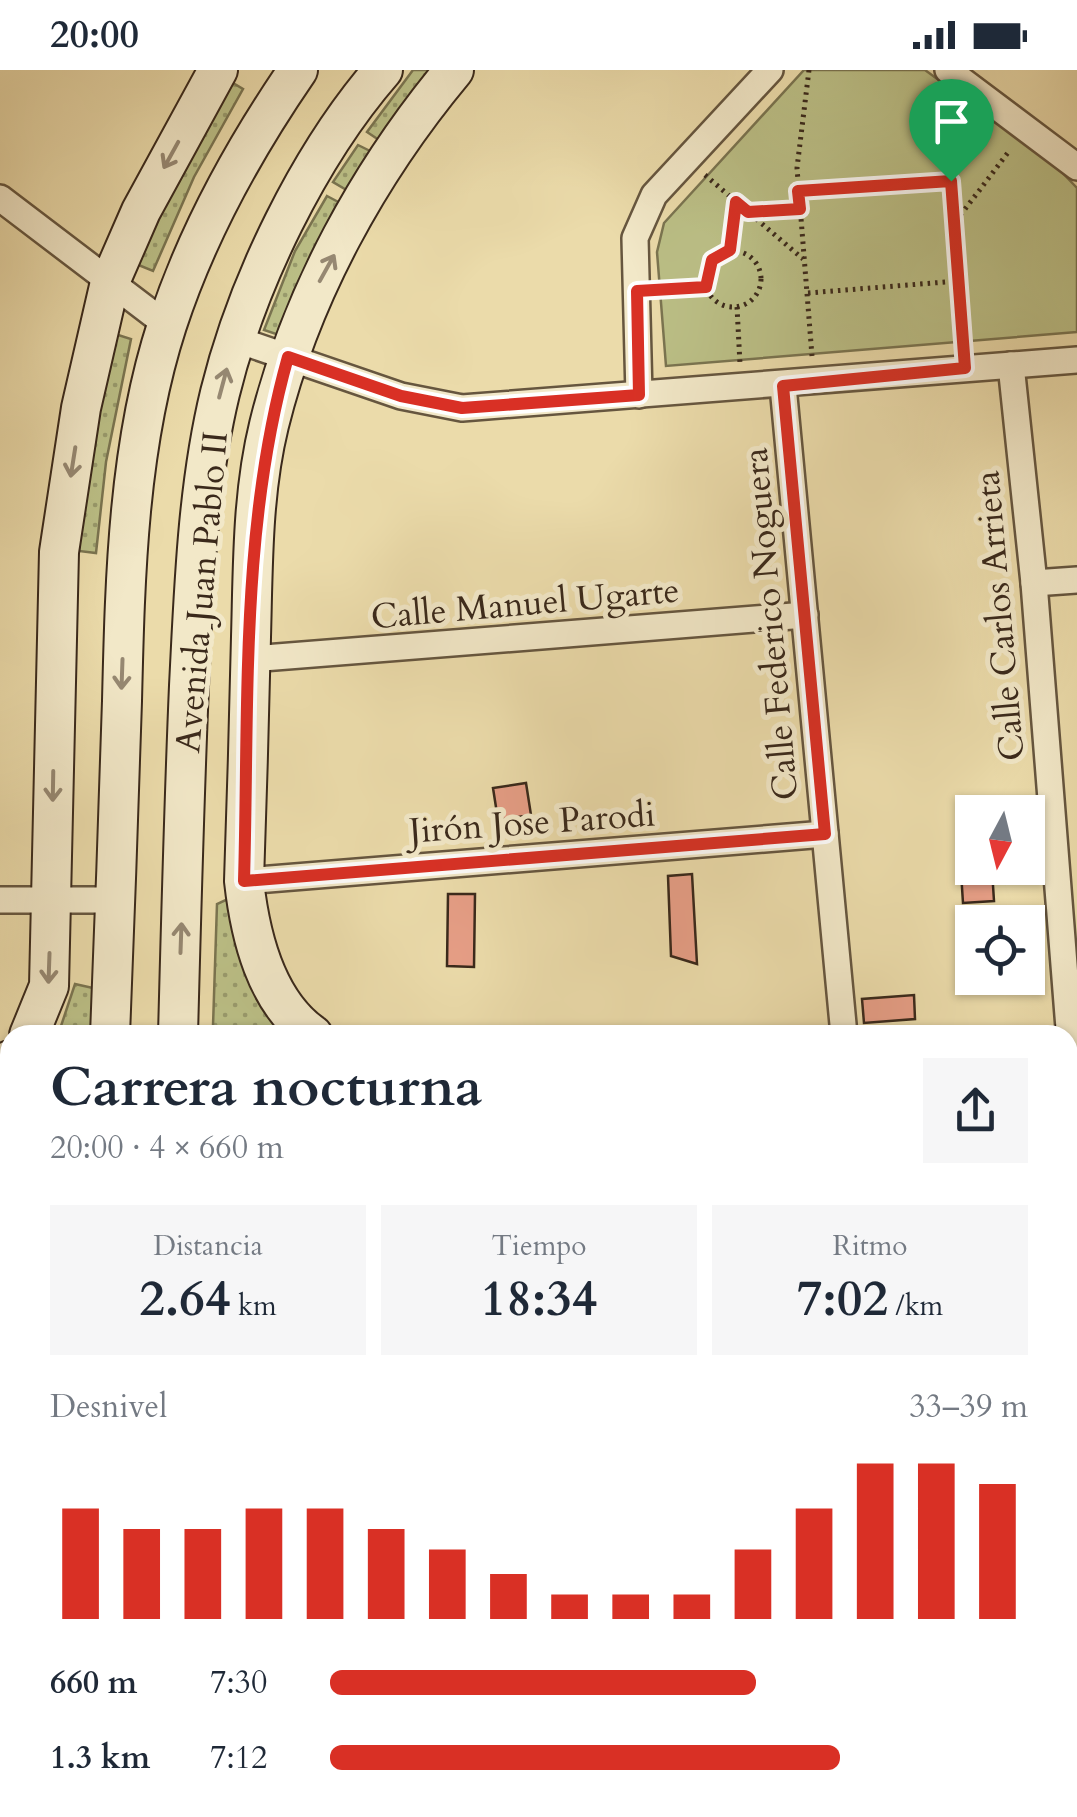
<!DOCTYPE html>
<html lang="es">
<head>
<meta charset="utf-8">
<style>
  body { margin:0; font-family:Cardo,serif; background:#f6f6f7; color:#1f2937; height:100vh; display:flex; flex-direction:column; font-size:38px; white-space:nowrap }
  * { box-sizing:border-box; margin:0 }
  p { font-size:32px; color:#747a83 }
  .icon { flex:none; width:55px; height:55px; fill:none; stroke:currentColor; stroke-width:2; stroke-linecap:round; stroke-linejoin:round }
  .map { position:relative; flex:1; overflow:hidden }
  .side { position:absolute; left:0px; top:955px; width:1078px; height:792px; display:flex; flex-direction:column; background:#fff; border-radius:30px 30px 0 0; box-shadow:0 2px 8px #0004 }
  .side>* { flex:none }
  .needle { width:65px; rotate:187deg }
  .tools { position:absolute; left:955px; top:725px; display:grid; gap:20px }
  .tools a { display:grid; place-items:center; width:90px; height:90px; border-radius:0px; background:#fff; box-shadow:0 2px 8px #0004; font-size:50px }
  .pin { position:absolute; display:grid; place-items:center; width:85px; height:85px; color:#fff; margin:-102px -42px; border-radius:50% 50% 50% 0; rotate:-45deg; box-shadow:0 0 10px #0007 }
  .pin .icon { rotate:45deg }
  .round { display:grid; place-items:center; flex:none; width:105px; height:105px; border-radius:0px; background:#f6f6f7 }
  .headline { display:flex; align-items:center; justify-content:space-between; height:170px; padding:0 50px }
  h1 { font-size:55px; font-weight:600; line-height:75px }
  .figures { display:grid; grid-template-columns:repeat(3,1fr); gap:15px; height:170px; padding:10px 50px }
  .figures div { display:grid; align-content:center; border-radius:0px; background:#f6f6f7; text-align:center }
  .figures b { font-size:50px; font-weight:600 }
  .figures small { font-size:28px; font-weight:400 }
  .figures p { font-size:28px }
  .chart { height:280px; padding:20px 50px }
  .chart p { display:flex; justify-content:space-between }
  .chart svg { width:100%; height:180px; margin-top:10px; stroke:#d93025; stroke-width:6 }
  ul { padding:0 50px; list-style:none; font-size:32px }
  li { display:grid; grid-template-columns:160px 120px 1fr; align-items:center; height:75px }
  li i { height:25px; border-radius:12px; background:#d93025 }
  .status { display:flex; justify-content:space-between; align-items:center; height:70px; padding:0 50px; background:#fff; direction:ltr }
  .status svg { height:28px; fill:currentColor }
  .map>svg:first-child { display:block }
</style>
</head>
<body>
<div class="status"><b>20:00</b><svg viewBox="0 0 49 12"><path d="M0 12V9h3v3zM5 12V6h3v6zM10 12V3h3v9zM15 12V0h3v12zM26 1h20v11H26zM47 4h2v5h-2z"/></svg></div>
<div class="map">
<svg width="1077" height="1747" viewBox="0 0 1077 1747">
  <defs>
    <pattern id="grass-dots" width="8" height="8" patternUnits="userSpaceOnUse" patternTransform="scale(2.5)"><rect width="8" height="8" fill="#bbbf86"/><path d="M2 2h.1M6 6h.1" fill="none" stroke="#999b6d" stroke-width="1.8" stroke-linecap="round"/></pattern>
  </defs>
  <rect width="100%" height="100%" fill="#ebdbaa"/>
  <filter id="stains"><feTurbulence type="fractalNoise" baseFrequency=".002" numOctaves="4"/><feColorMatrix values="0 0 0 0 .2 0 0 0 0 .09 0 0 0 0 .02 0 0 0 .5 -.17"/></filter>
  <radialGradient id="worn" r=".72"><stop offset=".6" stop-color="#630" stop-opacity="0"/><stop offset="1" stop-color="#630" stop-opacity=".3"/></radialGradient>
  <!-- grass -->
  <g fill="url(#grass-dots)" stroke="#7a7450" stroke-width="2.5">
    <path d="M 413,0 L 435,0 L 382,72 L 367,62 Z"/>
    <path d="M 228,10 L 243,19 L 194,107 L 153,201 L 136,194 L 177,101 Z"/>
    <path d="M 358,75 L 374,83 L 350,122 L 333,112 Z"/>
    <path d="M 327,126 L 342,134 L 296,219 L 279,265 L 264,260 L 295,181 Z"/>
    <path d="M 115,264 L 131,269 L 106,392 L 96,483 L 79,481 L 87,391 Z"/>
    <path d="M 243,822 L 289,956 L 282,965 L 225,965 L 213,956 L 217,834 Z"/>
    <path d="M 75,914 L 93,918 L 93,965 L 58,965 Z"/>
  </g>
  <!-- park -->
  <g fill="#bbbf86" stroke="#7a7450" stroke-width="2.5">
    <path d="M 804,0 L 925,0 L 1055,95 L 1077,118 L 1077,262 L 666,296 L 657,182 L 664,153 Z"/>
    <path d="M 476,1738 L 749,1738 L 895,1746 L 476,1747 Z"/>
  </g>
  <!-- building -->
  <g fill="#e69e86" stroke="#3a291b" stroke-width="2.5">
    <path d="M 526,713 L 531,745 L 498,750 L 493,718 Z"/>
    <path d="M 992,800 L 994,831 L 963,833 L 961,802 Z"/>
    <path d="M 692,804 L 697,894 L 671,886 L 668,806 Z"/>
    <path d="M 448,824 L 475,824 L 474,897 L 447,896 Z"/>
    <path d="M 914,925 L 915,949 L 864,953 L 862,929 Z"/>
  </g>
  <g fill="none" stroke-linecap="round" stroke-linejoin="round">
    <!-- street casing -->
    <g stroke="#66563f" stroke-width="30">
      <g id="street">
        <path d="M 948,0 L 1077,97"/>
        <path d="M 0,128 L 167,255"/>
        <path d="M 235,269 L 401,326 L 462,338 L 1077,290"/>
        <path d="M 1011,295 L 1034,513 L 1070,971"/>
        <path d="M 783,316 L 844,965"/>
        <path d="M 639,325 L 635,168 L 654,125 L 770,0"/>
        <path d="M 1034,513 L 1077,510"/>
        <path d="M 251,589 L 805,545"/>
        <path d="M 244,811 L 825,764"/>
        <path d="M 0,830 L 116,830"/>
        <path d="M 1073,1527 L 1077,1527"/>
        <path d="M 458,1747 L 459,1738"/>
        <path d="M 912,1747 L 912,1738"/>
      </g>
    </g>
    <!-- secondary casing -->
    <g stroke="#3a291b" stroke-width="42">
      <g id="secondary">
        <path d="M 29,965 L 49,916 L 59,482 L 81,338 L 110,212 L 141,141 L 218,0"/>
        <path d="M 110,965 C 115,854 118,742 122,631 C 125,506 128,375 167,255 C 197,163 243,80 298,0"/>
        <path d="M 178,965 C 181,849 184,733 189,616 C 194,519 197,418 220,323 C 247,213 309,85 383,0"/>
        <path d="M 313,965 C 265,931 250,865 244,811 C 247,730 249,648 251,567 C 253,497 252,424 269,355 C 301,225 369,102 454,0"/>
        <path d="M 1068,971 L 1077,971"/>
        <path d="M 0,1003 L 10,990"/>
        <path d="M 0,1287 L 10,1304"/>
        <path d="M 15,1747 L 15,1738"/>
        <path d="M 79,1747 L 80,1738"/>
        <path d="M 144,1747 L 145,1738"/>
        <path d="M 210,1747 L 210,1738"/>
      </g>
    </g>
    <!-- primary casing -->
    <g stroke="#3a291b" stroke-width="45">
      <g id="primary">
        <path d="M 1068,1031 L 1077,1030"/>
        <path d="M 1068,1093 L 1077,1092"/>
        <path d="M 0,1114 L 10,1113"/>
        <path d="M 0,1187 L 10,1186"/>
      </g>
    </g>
    <!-- path -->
    <g stroke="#3a291b" stroke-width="5" stroke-dasharray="2.5 5" stroke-linecap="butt">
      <path d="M 809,0 L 797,98 L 812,286"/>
      <path d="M 705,105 L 803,189"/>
      <path d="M 799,121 L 951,111 L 963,275"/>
      <path d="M 748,142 L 800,139"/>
      <path d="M 956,151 L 1010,80"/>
      <path d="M 729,180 L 736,134"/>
      <circle cx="733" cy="209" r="28"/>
      <path d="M 664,220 L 706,217"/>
      <path d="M 808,223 L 958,211"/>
      <path d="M 737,237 L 740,294"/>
      <path d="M 496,1738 L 508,1747"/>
      <path d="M 649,1747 L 660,1738"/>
    </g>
    <!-- street -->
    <use href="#street" stroke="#f2e8c8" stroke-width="25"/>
    <!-- secondary -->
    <use href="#secondary" stroke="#f2e8c8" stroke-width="38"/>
    <!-- primary -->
    <use href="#primary" stroke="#e6be75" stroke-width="40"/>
  </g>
  <!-- one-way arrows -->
  <defs><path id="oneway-shaft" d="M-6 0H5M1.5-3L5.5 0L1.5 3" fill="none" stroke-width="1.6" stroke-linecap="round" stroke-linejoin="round" transform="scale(2.5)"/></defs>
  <g stroke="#968872">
    <use href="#oneway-shaft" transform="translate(171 85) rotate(119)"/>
    <use href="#oneway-shaft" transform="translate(327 198) rotate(-61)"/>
    <use href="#oneway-shaft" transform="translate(223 313) rotate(-75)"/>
    <use href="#oneway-shaft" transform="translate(73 392) rotate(99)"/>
    <use href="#oneway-shaft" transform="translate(122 604) rotate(92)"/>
    <use href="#oneway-shaft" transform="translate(53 716) rotate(91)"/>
    <use href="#oneway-shaft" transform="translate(181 868) rotate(-88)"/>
    <use href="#oneway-shaft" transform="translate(49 898) rotate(92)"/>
  </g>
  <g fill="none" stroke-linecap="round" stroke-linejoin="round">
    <!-- route casing -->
    <g stroke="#fff" stroke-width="20">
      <path id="route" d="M 951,111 L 965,298 L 783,316 L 825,764 L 244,811 C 249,636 240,457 288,287 L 401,326 L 462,338 L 639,325 L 637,221 L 706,217 L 712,190 L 730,180 L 736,132 L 748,142 L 800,139 L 798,121 Z"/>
    </g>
    <!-- route -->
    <use href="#route" stroke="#d93025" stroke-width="12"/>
  </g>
  <g text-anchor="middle" stroke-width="10" stroke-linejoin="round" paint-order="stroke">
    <!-- street labels -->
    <g font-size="35" fill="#3a291b" stroke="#f2e8c8">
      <text transform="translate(201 522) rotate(-85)" y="12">Avenida Juan Pablo II</text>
      <text transform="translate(525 533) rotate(-5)" y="12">Calle Manuel Ugarte</text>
      <text transform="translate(999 546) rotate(-95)" y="12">Calle Carlos Arrieta</text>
      <text transform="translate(770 554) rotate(-95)" y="12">Calle Federico Noguera</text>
      <text transform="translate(532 752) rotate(-4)" y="12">Jirón Jose Parodi</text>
    </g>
  </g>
  <rect width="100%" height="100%" filter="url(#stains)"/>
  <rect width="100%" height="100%" fill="url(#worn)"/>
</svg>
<div class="tools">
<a><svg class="needle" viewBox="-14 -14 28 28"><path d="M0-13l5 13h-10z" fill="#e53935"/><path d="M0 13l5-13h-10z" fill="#747a83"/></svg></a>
<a><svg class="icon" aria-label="locate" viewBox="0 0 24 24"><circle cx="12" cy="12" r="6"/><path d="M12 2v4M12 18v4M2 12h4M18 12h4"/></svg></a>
</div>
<div class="pin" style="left:951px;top:111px;background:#1e9e55"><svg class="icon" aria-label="arrive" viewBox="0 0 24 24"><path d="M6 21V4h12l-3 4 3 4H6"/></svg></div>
<section class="side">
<div class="headline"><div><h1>Carrera nocturna</h1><p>20:00 · 4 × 660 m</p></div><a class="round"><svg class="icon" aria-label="share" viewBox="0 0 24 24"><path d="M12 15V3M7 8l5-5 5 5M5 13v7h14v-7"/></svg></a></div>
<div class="figures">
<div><p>Distancia</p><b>2.64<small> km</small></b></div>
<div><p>Tiempo</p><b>18:34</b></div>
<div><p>Ritmo</p><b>7:02<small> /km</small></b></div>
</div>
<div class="chart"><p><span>Desnivel</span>33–39 m</p>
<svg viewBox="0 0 160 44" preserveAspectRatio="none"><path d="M5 44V17M15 44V22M25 44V22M35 44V17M45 44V17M55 44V22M65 44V27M75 44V33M85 44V38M95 44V38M105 44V38M115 44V27M125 44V17M135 44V6M145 44V6M155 44V11"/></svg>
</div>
<ul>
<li><b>660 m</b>7:30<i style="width:61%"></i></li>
<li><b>1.3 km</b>7:12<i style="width:73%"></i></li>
</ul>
</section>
</div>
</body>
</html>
